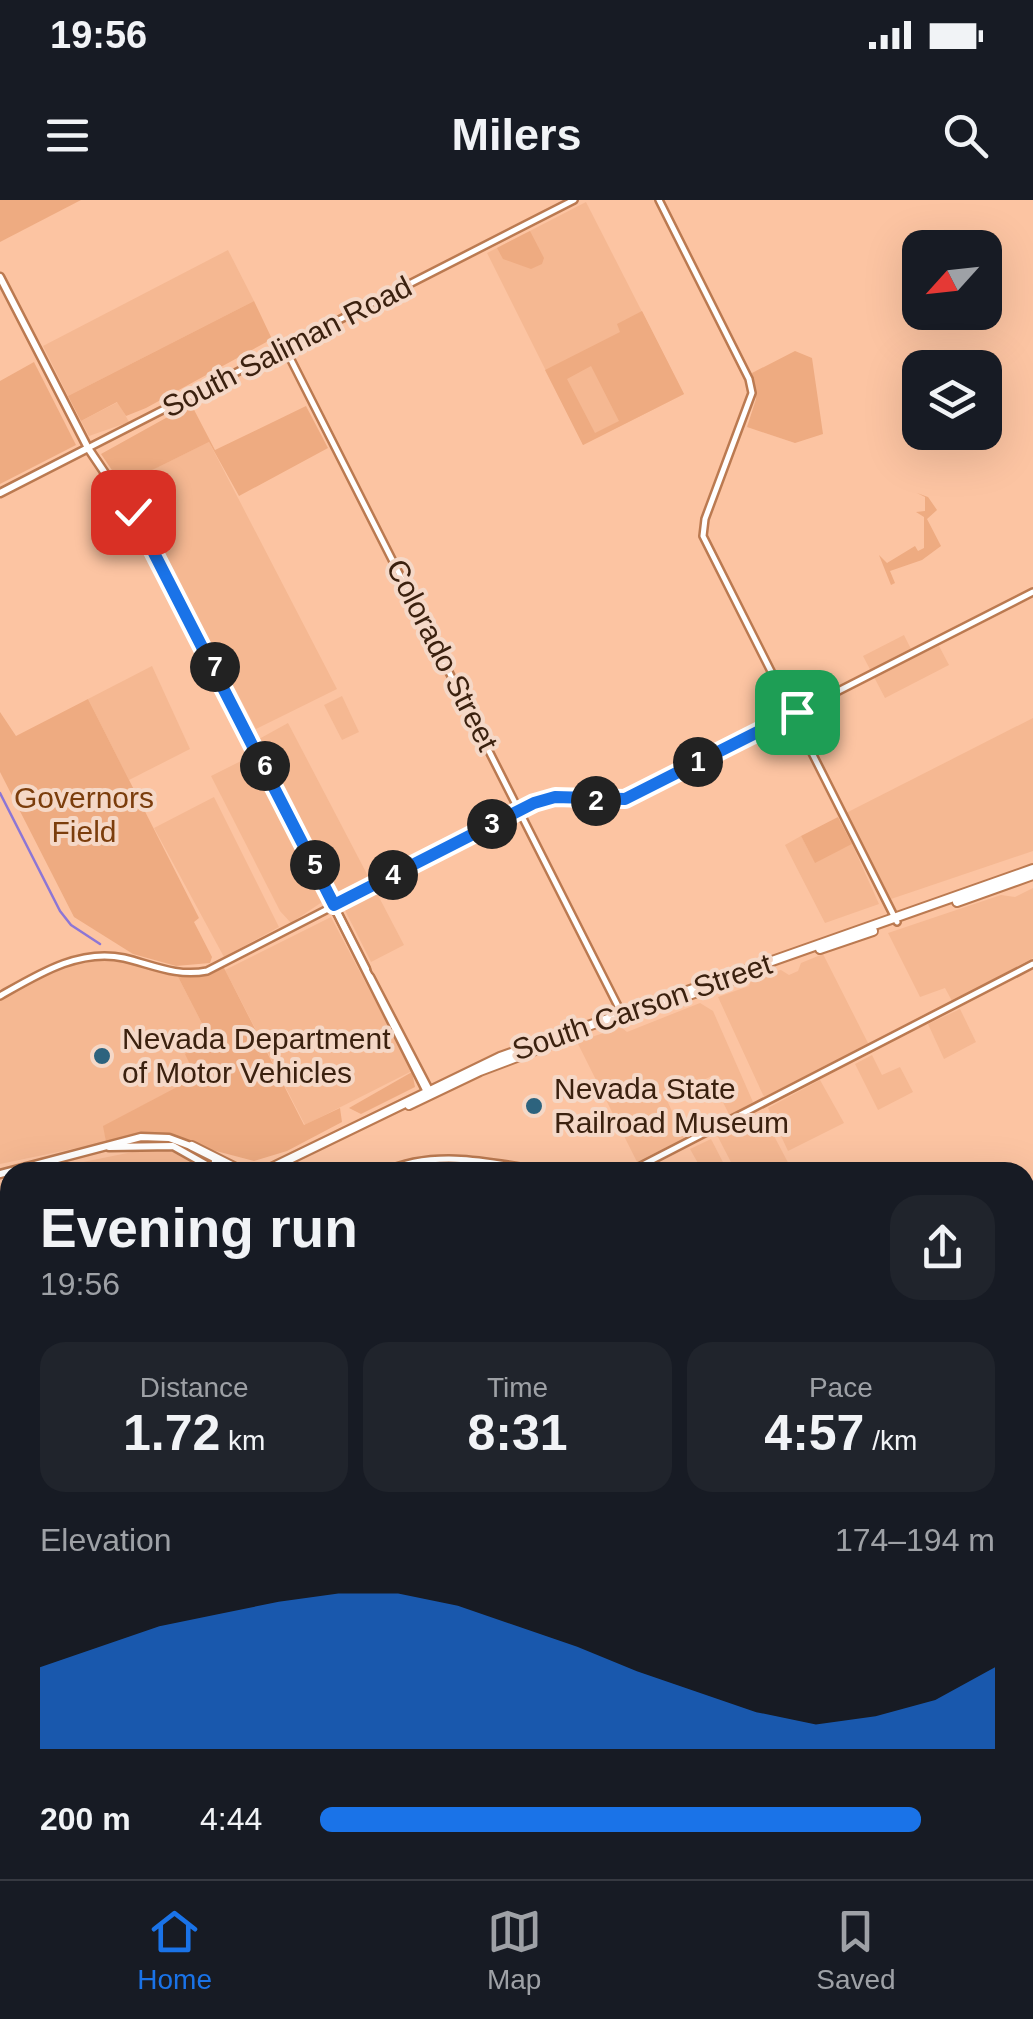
<!DOCTYPE html>
<html lang="en">
<head>
<meta charset="utf-8">
<style>
  body { margin:0; font-family:Arial,sans-serif; background:#20242c; color:#f1f3f6; height:100vh; display:flex; flex-direction:column; font-size:38px; white-space:nowrap }
  * { box-sizing:border-box; margin:0 }
  p { font-size:32px; color:#9ea1a6 }
  .icon { flex:none; width:55px; height:55px; fill:none; stroke:currentColor; stroke-width:2; stroke-linecap:round; stroke-linejoin:round }
  .map { position:relative; flex:1; overflow:hidden }
  .drawer { position:absolute; left:0px; top:962px; width:1035px; height:718px; display:flex; flex-direction:column; background:#171b24; border-radius:30px 30px 0 0; box-shadow:0 10px 40px #0002 }
  .drawer>* { flex:none }
  .needle { width:65px; rotate:243deg }
  .tools { position:absolute; left:902px; top:30px; display:grid; gap:20px }
  .tools a { display:grid; place-items:center; width:100px; height:100px; border-radius:20px; background:#171b24; box-shadow:0 10px 40px #0002; font-size:50px }
  .pin { position:absolute; display:grid; place-items:center; width:85px; height:85px; color:#fff; margin:-42px; border-radius:20px; box-shadow:0 5px 15px #0006 }
  .km { position:absolute; width:50px; height:50px; margin:-25px; border-radius:50%; background:#222; color:#fff; font-size:28px; line-height:50px; text-align:center }
  .round { display:grid; place-items:center; flex:none; width:105px; height:105px; border-radius:30px; background:#20242c }
  .summary { display:flex; align-items:center; justify-content:space-between; height:170px; padding:0 40px }
  h1 { font-size:55px; font-weight:800; line-height:75px }
  .stats { display:grid; grid-template-columns:repeat(3,1fr); gap:15px; height:170px; padding:10px 40px }
  .stats div { display:grid; align-content:center; border-radius:25px; background:#20242c; text-align:center }
  .stats b { font-size:50px; font-weight:800 }
  .stats small { font-size:28px; font-weight:400 }
  .stats p { font-size:28px }
  .chart { height:280px; padding:20px 40px }
  .chart p { display:flex; justify-content:space-between }
  .chart svg { width:100%; height:180px; margin-top:10px; fill:#1a73e8; opacity:.7 }
  ul { padding:0 40px; list-style:none; font-size:32px }
  li { display:grid; grid-template-columns:160px 120px 1fr; align-items:center; height:75px }
  li i { height:25px; border-radius:12px; background:#1a73e8 }
  .status { display:flex; justify-content:space-between; align-items:center; height:70px; padding:0 50px; background:#171b24; direction:ltr }
  .status svg { height:28px; fill:currentColor }
  header { display:flex; justify-content:space-between; align-items:center; height:130px; padding:0 40px; background:#171b24; font-size:45px; font-weight:800 }
  .tabs { display:flex; justify-content:space-around; align-items:center; height:140px; border-top:2px solid #363941; background:#171b24; font-size:28px; color:#9ea1a6 }
  .tabs a { display:grid; justify-items:center; gap:5px }
  .tabs .active { color:#1a73e8 }
  .map>svg:first-child { display:block }
</style>
</head>
<body>
<div class="status"><b>19:56</b><svg viewBox="0 0 49 12"><path d="M0 12V9h3v3zM5 12V6h3v6zM10 12V3h3v9zM15 12V0h3v12zM26 1h20v11H26zM47 4h2v5h-2z"/></svg></div>
<header><svg class="icon" aria-label="menu" viewBox="0 0 24 24"><path d="M4 6h16M4 12h16M4 18h16"/></svg>Milers<svg class="icon" aria-label="search" viewBox="0 0 24 24"><circle cx="10" cy="10" r="6"/><path d="M15 15l6 6"/></svg></header>
<div class="map">
<svg width="1033" height="1679" viewBox="0 0 1033 1679">
  <rect width="100%" height="100%" fill="#fcc4a2"/>
  <!-- built -->
  <g fill="#f5b892">
    <path d="M 586,2 L 684,194 L 583,245 L 487,53 Z"/>
    <path d="M 228,50 L 254,101 L 68,196 L 43,146 Z"/>
    <path d="M 118,202 L 129,222 L 89,236 L 81,221 Z"/>
    <path d="M 209,242 L 337,489 L 256,529 L 152,331 L 121,285 Z"/>
    <path d="M 904,435 L 915,457 L 939,446 L 949,465 L 885,498 L 863,456 Z"/>
    <path d="M 152,466 L 190,549 L 129,580 L 88,499 Z"/>
    <path d="M 342,496 L 359,532 L 342,540 L 324,505 Z"/>
    <path d="M 1033,518 L 1033,651 L 891,699 L 846,613 Z"/>
    <path d="M 288,523 L 404,745 L 371,762 L 259,539 Z"/>
    <path d="M 253,555 L 325,700 L 291,723 L 280,711 L 211,576 Z"/>
    <path d="M 214,597 L 279,727 L 224,757 L 154,628 Z"/>
    <path d="M 801,636 L 815,662 L 852,644 L 879,704 L 825,723 L 785,645 Z"/>
    <path d="M 1033,688 L 1033,758 L 952,801 L 945,788 L 920,797 L 888,733 L 1001,695 L 1015,697 Z"/>
    <path d="M 331,717 L 412,871 L 305,925 L 225,770 Z"/>
    <path d="M 823,754 L 869,845 L 764,897 L 718,797 L 749,786 L 752,778 L 781,770 L 789,775 L 798,771 L 801,763 Z"/>
    <path d="M 104,756 L 176,773 L 210,839 L 197,877 L 104,926 L 106,942 L 0,964 L 0,796 L 58,766 Z"/>
    <path d="M 700,803 L 713,811 L 753,902 L 730,916 L 710,877 L 666,898 L 684,938 L 637,962 L 577,842 L 621,827 L 627,832 Z"/>
    <path d="M 960,809 L 976,842 L 944,859 L 928,824 Z"/>
    <path d="M 872,855 L 882,875 L 900,867 L 913,892 L 878,910 L 855,864 Z"/>
    <path d="M 820,880 L 844,923 L 788,951 L 768,908 Z"/>
    <path d="M 755,914 L 763,915 L 793,972 L 736,972 L 717,935 Z"/>
    <path d="M 711,939 L 728,972 L 703,972 L 690,949 Z"/>
    <path d="M 152,948 L 183,954 L 205,972 L 34,972 Z"/>
    <path d="M 10,980 L 10,1093 L 0,1098 L 0,983 Z"/>
  </g>
  <!-- green -->
  <g fill="#eeab81" fill-rule="evenodd">
    <path d="M 0,0 L 81,0 L 0,42 Z"/>
    <path d="M 530,31 L 544,58 L 542,64 L 531,69 L 503,59 L 497,48 Z"/>
    <path d="M 254,101 L 272,139 L 146,208 L 126,216 L 117,202 L 81,221 L 68,196 Z"/>
    <path d="M 642,111 L 684,194 L 583,245 L 545,170 L 620,132 L 617,124 ZM 591,166 L 619,221 L 595,233 L 567,179 Z"/>
    <path d="M 795,151 L 812,158 L 823,234 L 795,243 L 747,227 L 756,199 L 752,173 Z"/>
    <path d="M 34,162 L 76,245 L 0,284 L 0,181 Z"/>
    <path d="M 191,204 L 215,250 L 306,206 L 328,248 L 239,296 L 209,242 L 122,285 L 101,254 Z"/>
    <path d="M 917,293 L 928,297 L 937,310 L 927,319 L 941,346 L 922,360 L 890,371 L 895,383 L 891,385 L 879,355 L 887,363 L 915,346 L 918,351 L 924,348 L 924,317 L 916,312 L 925,311 L 925,297 Z"/>
    <path d="M 88,499 L 199,718 L 194,722 L 212,757 L 210,763 L 176,766 L 133,754 L 74,717 L 0,572 L 0,512 L 16,536 Z"/>
    <path d="M 838,617 L 852,644 L 815,663 L 801,636 Z"/>
    <path d="M 222,764 L 304,925 L 340,908 L 342,922 L 287,951 L 254,961 L 159,936 L 106,942 L 103,926 L 196,877 L 185,854 L 210,839 L 176,773 Z"/>
    <path d="M 412,872 L 415,887 L 361,914 L 349,908 Z"/>
    <path d="M 443,963 L 526,972 L 395,972 L 408,966 Z"/>
    <path d="M 1025,1016 L 1033,1021 L 1033,1679 L 316,1679 L 311,1670 L 1025,1670 Z"/>
  </g>
  <g fill="none" stroke-linecap="round" stroke-linejoin="round">
    <!-- stream -->
    <g stroke="#8d76d5" stroke-width="2.5">
      <path d="M 0,593 L 60,711 L 71,725 L 100,744"/>
      <path d="M 1025,1230 L 1033,1246"/>
    </g>
    <!-- tertiary casing -->
    <g stroke="#bb7a51" stroke-width="10">
      <g id="tertiary">
        <path d="M 659,0 L 749,179 L 752,193 L 705,319 L 703,336 L 897,722"/>
        <path d="M 285,148 L 624,818"/>
        <path d="M 88,248 L 574,0"/>
        <path d="M 0,796 C 37,775 79,748 124,758 C 153,765 177,777 207,771 L 534,603 C 568,592 601,608 634,595 L 1033,392"/>
        <path d="M 384,972 C 435,948 495,963 548,972"/>
        <path d="M 629,972 L 1033,764"/>
        <path d="M 0,1153 L 10,1147"/>
      </g>
    </g>
    <!-- secondary casing -->
    <g stroke="#bb7a51" stroke-width="11">
      <g id="secondary">
        <path d="M 0,77 L 88,248 L 150,340 L 427,892"/>
        <path d="M 0,293 L 88,248"/>
        <path d="M 334,706 L 366,769"/>
        <path d="M 370,777 L 431,894"/>
        <path d="M 109,947 L 173,946 L 219,972"/>
        <path d="M 215,961 L 232,972"/>
        <path d="M 0,974 L 141,937 L 169,938 L 196,948"/>
      </g>
    </g>
    <!-- primary casing -->
    <g stroke="#bb7a51" stroke-width="12">
      <g id="primary">
        <path d="M 957,702 L 1033,675"/>
        <path d="M 820,749 L 873,731"/>
        <path d="M 631,815 L 764,769"/>
        <path d="M 409,905 L 480,871 L 575,835"/>
        <path d="M 192,946 L 240,970 L 264,968"/>
        <path d="M 263,972 L 500,857 L 1033,669"/>
        <path d="M 0,1106 L 10,1101"/>
      </g>
    </g>
    <!-- tertiary -->
    <use href="#tertiary" stroke="#fff" stroke-width="5"/>
    <!-- secondary -->
    <use href="#secondary" stroke="#fff" stroke-width="6"/>
    <!-- primary -->
    <use href="#primary" stroke="#fff" stroke-width="8"/>
  </g>
  <g fill="none" stroke-linecap="round" stroke-linejoin="round">
    <!-- route casing -->
    <g stroke="#fff" stroke-width="20">
      <path id="route" d="M 133,312 L 334,705 L 534,603 L 555,597 L 625,599 L 797,512"/>
    </g>
    <!-- route -->
    <use href="#route" stroke="#1a73e8" stroke-width="12"/>
  </g>
  <!-- markers -->
  <g fill="#2d637e" stroke="#f5d8c7" stroke-width="4">
    <circle cx="102" cy="856" r="10"/>
    <circle cx="534" cy="906" r="10"/>
  </g>
  <g text-anchor="middle" stroke-width="8" stroke-linejoin="round" paint-order="stroke">
    <!-- street labels -->
    <g font-size="30" fill="#3b210f" stroke="#f5d8c7">
      <text transform="translate(287 147) rotate(-27)" y="10">South Saliman Road</text>
      <text transform="translate(442 455) rotate(63)" y="10">Colorado Street</text>
      <text transform="translate(642 807) rotate(-19)" y="10">South Carson Street</text>
    </g>
    <!-- park labels -->
    <g font-size="30" fill="#7b3d0c" stroke="#f5d8c7">
      <text x="84" y="608">Governors<tspan x="84" dy="34">Field</tspan></text>
    </g>
    <!-- poi labels -->
    <g font-size="30" fill="#3b210f" stroke="#f5d8c7" text-anchor="start">
      <text x="122" y="849">Nevada Department<tspan x="122" dy="34">of Motor Vehicles</tspan></text>
      <text x="554" y="899">Nevada State<tspan x="554" dy="34">Railroad Museum</tspan></text>
    </g>
  </g>
</svg>
<div class="tools">
<a><svg class="needle" viewBox="-14 -14 28 28"><path d="M0-13l5 13h-10z" fill="#e53935"/><path d="M0 13l5-13h-10z" fill="#9ea1a6"/></svg></a>
<a><svg class="icon" aria-label="layers" viewBox="0 0 24 24"><path d="M12 4l9 5-9 5-9-5zM3 14l9 5 9-5"/></svg></a>
</div>
<div class="pin" style="left:797px;top:512px;background:#1e9e55"><svg class="icon" aria-label="arrive" viewBox="0 0 24 24"><path d="M6 21V4h12l-3 4 3 4H6"/></svg></div>
<div class="pin" style="left:133px;top:312px;background:#d93025"><svg class="icon" aria-label="check" viewBox="0 0 24 24"><path d="M5 12l5 5 9-10"/></svg></div>
<b class="km" style="left:698px;top:562px">1</b>
<b class="km" style="left:596px;top:601px">2</b>
<b class="km" style="left:492px;top:624px">3</b>
<b class="km" style="left:393px;top:675px">4</b>
<b class="km" style="left:315px;top:665px">5</b>
<b class="km" style="left:265px;top:566px">6</b>
<b class="km" style="left:215px;top:467px">7</b>
<section class="drawer">
<div class="summary"><div><h1>Evening run</h1><p>19:56</p></div><a class="round"><svg class="icon" aria-label="share" viewBox="0 0 24 24"><path d="M12 15V3M7 8l5-5 5 5M5 13v7h14v-7"/></svg></a></div>
<div class="stats">
<div><p>Distance</p><b>1.72<small> km</small></b></div>
<div><p>Time</p><b>8:31</b></div>
<div><p>Pace</p><b>4:57<small> /km</small></b></div>
</div>
<div class="chart"><p><span>Elevation</span>174–194 m</p>
<svg viewBox="0 0 160 44" preserveAspectRatio="none"><path d="M0 44V24L10 19L20 14L30 11L40 8L50 6L60 6L70 9L80 14L90 19L100 25L110 30L120 35L130 38L140 36L150 32L160 24V44z"/></svg>
</div>
<ul>
<li><b>200 m</b>4:44<i style="width:89%"></i></li>
</ul>
</section>
</div>
<nav class="tabs">
<a class="active"><svg class="icon" aria-label="home" viewBox="0 0 24 24"><path d="M3 11l9-7 9 7M6 9v11h12V9"/></svg>Home</a>
<a><svg class="icon" aria-label="map" viewBox="0 0 24 24"><path d="M3 6l6-2 6 2 6-2v14l-6 2-6-2-6 2zM9 4v14M15 6v14"/></svg>Map</a>
<a><svg class="icon" aria-label="saved" viewBox="0 0 24 24"><path d="M7 4h10v16l-5-4-5 4z"/></svg>Saved</a>
</nav>
</body>
</html>
